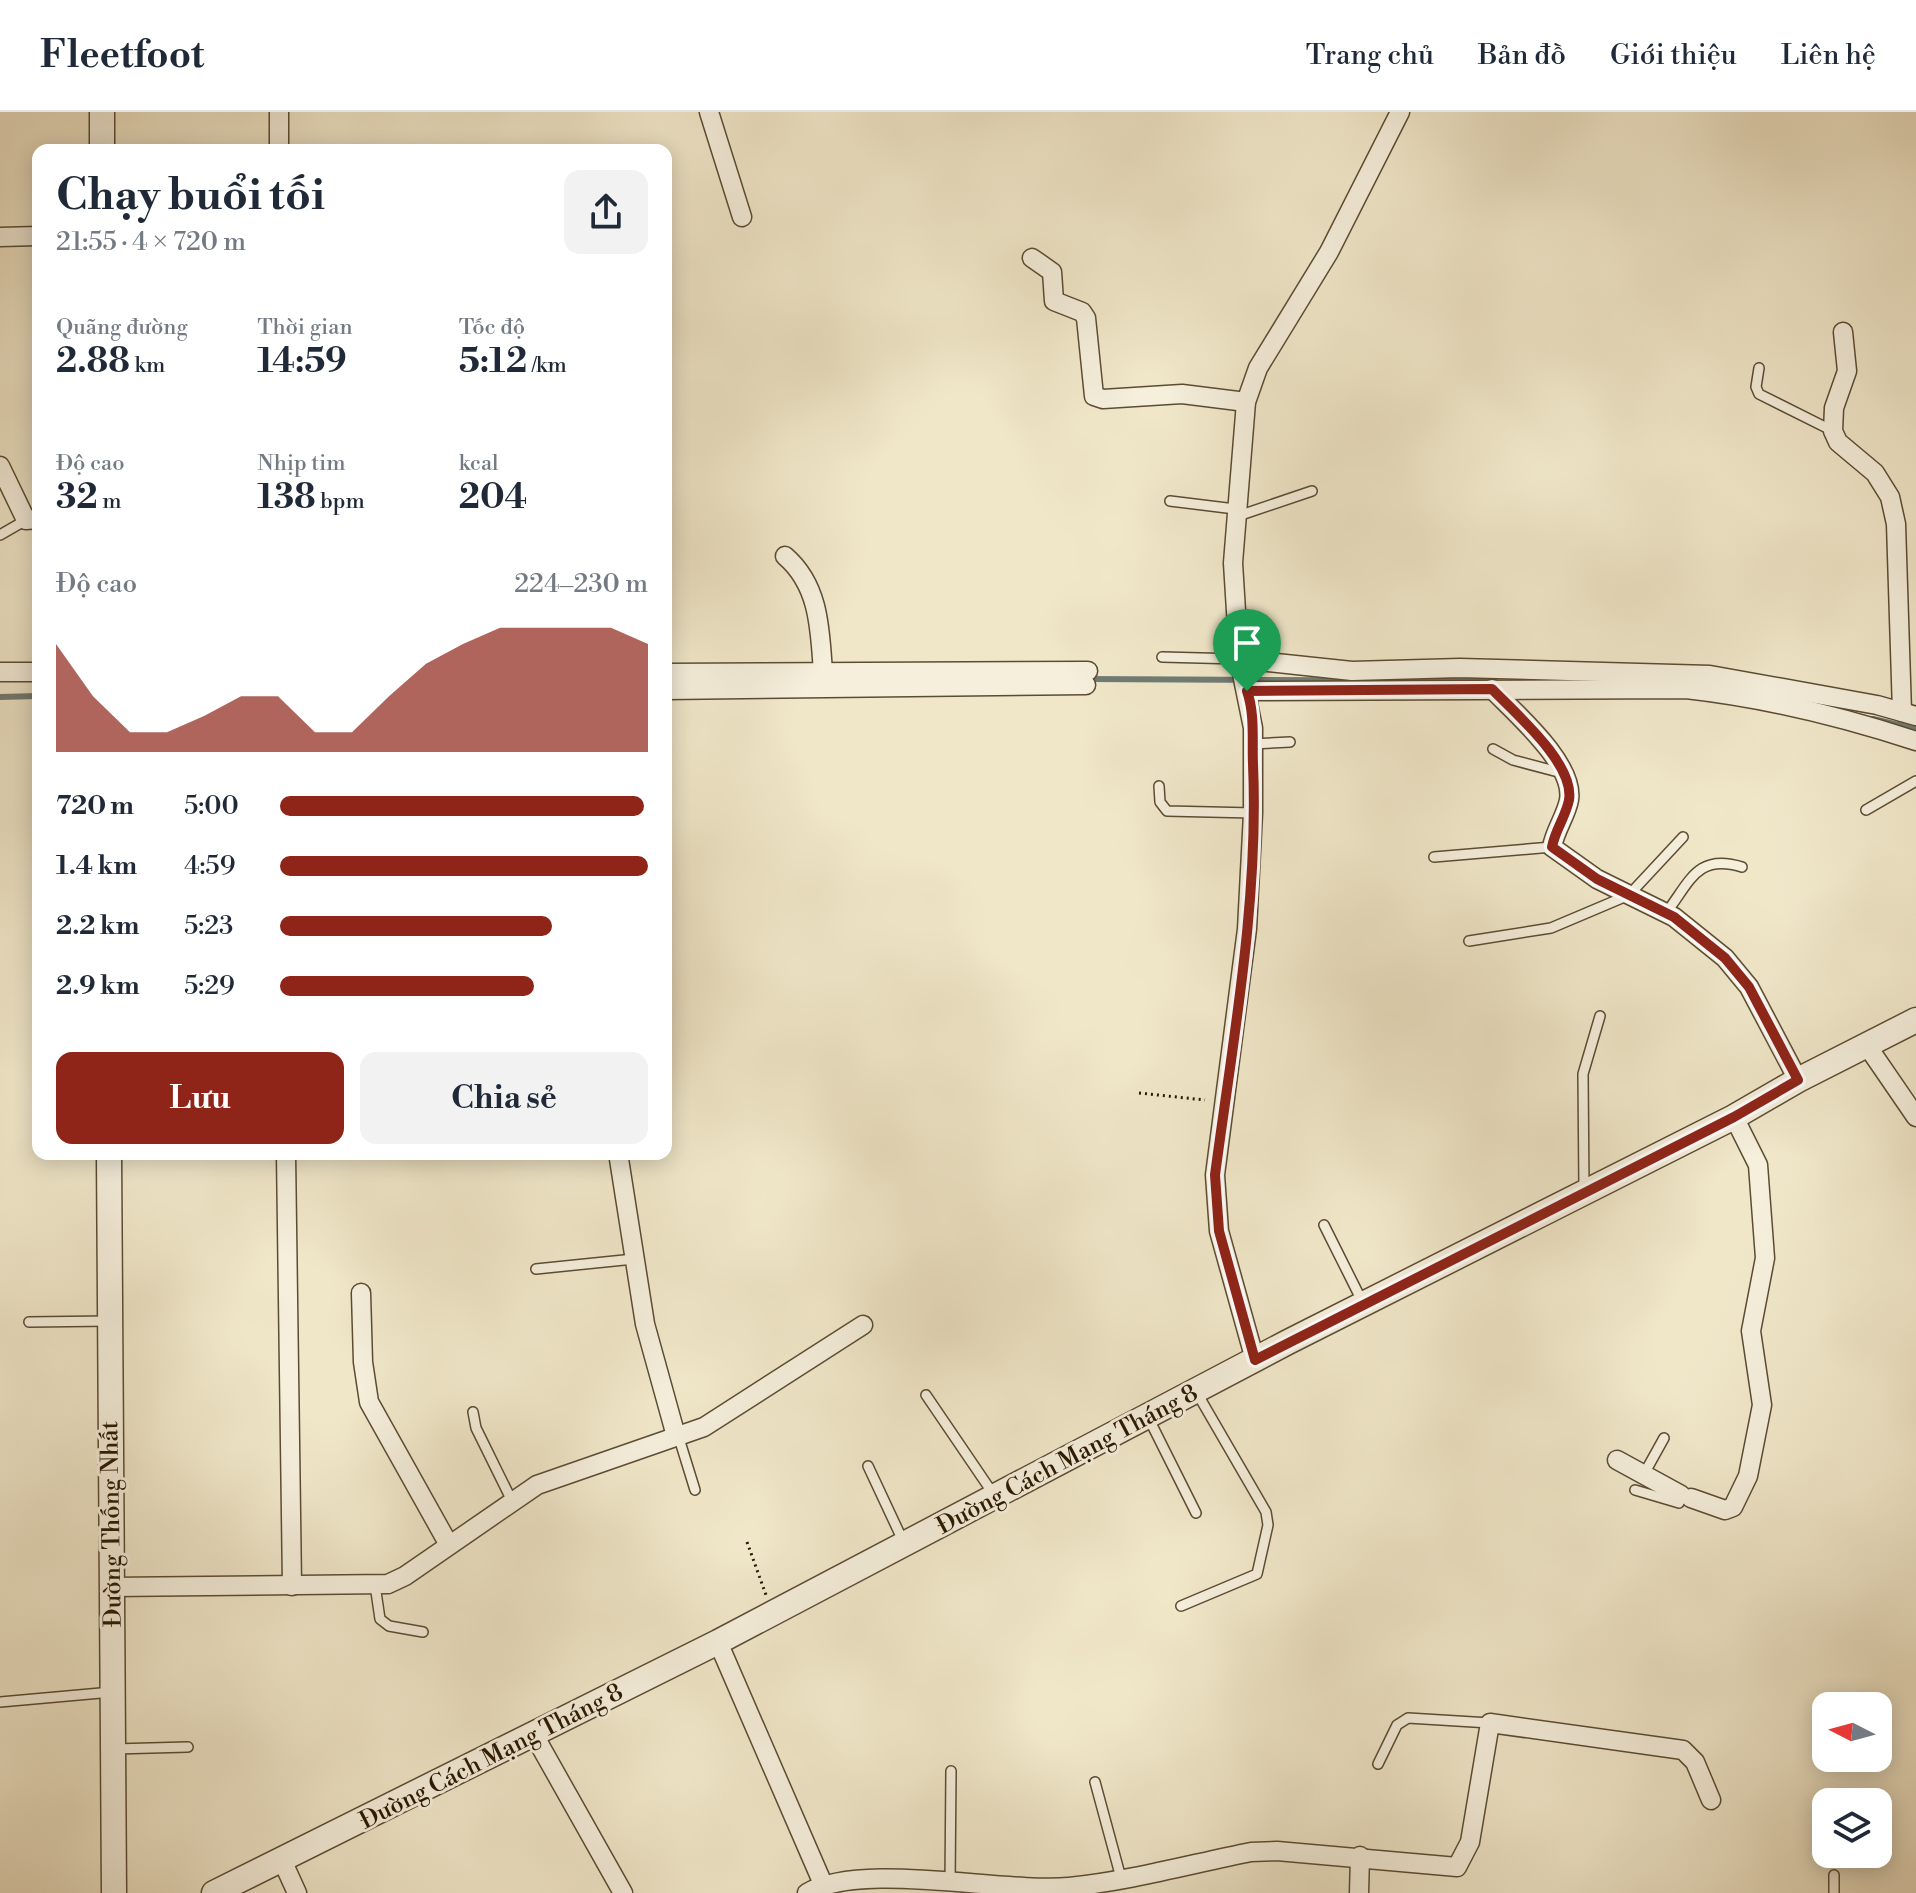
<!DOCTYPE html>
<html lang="vi">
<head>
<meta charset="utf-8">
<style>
  body { margin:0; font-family:"Libre Bodoni",serif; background:#f2f2f3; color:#1f2937; height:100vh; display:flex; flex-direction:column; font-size:30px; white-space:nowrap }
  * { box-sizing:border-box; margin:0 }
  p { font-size:26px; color:#747a83 }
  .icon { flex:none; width:44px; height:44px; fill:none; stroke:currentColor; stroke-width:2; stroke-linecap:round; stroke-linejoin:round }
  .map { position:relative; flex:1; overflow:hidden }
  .details { position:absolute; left:32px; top:32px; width:640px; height:1016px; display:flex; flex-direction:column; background:#fff; border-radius:16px; box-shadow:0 4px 20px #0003 }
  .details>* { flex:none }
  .needle { width:52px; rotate:276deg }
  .tools { position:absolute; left:1812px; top:1580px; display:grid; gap:16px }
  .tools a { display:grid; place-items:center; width:80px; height:80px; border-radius:16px; background:#fff; box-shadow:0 4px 20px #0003; font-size:40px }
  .pin { position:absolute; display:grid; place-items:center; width:68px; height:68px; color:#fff; margin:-82px -34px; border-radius:50% 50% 50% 0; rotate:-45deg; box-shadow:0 0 8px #0007 }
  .pin .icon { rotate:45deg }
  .round { display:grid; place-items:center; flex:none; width:84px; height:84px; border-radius:16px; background:#f2f2f3 }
  .headline { display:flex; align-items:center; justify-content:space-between; height:136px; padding:0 24px }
  h1 { font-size:44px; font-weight:700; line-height:60px }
  .metrics { display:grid; grid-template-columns:repeat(3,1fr); gap:12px; height:136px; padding:8px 24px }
  .metrics div { display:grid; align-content:center }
  .metrics b { font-size:34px; font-weight:700 }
  .metrics small { font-size:22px; font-weight:400 }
  .metrics p { font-size:22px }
  .chart { height:224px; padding:16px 24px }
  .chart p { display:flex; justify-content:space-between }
  .chart svg { width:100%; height:144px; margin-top:8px; fill:#8f2418; opacity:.7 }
  .action { display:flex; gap:16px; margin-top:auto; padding:16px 24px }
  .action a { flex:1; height:92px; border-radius:16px; background:#8f2418; color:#fff; font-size:32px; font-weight:700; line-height:92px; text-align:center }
  .action a+a { background:#f2f2f3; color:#1f2937 }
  ul { padding:0 24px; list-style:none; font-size:26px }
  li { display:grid; grid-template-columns:128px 96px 1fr; align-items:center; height:60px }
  li i { height:20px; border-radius:10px; background:#8f2418 }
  header { display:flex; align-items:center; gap:48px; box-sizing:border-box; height:112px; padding:0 40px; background:#fff; border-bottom:2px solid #e0e1e3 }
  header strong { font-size:38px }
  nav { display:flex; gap:44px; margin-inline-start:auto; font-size:28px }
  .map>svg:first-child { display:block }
</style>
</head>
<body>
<header>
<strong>Fleetfoot</strong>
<nav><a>Trang chủ</a><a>Bản đồ</a><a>Giới thiệu</a><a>Liên hệ</a></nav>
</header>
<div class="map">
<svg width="1916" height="1781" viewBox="0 0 1916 1781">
  <rect width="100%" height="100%" fill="#f0e7c9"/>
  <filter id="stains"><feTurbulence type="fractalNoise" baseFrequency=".0025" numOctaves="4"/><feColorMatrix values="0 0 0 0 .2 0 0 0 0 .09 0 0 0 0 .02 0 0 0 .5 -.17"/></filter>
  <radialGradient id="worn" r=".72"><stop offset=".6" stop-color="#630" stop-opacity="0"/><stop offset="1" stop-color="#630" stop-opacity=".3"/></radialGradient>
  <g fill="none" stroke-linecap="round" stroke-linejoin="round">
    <!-- stream -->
    <g stroke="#707b74" stroke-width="6">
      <path d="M 1086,567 L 1494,569"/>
      <path d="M 0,585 L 38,584"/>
      <path d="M 1873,607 L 1916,617"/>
    </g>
    <!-- service casing -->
    <g stroke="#5b4c33" stroke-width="12">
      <g id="service">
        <path d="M 1759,256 L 1756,275 L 1759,282 L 1833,319"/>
        <path d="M 1170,389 L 1235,397"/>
        <path d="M 1235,405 L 1312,379"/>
        <path d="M 0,423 L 26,408"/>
        <path d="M 1162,545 L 1239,547"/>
        <path d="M 1252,632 L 1290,630"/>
        <path d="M 1493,637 L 1513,648 L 1562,661"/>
        <path d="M 1159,674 L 1160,690 L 1167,699 L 1253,701"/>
        <path d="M 1866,698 L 1916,669"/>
        <path d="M 1434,745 L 1552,735"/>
        <path d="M 1666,801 C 1690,770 1697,741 1742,755"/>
        <path d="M 1469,829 L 1551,816 L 1629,783 L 1683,725"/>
        <path d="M 1584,1078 L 1583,962 L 1600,904"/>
        <path d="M 1324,1113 L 1362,1189"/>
        <path d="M 536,1157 L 634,1147"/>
        <path d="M 29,1210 L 110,1209"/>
        <path d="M 926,1283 L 994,1383"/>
        <path d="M 473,1300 L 476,1316 L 512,1389"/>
        <path d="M 1148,1305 L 1196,1401"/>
        <path d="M 678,1323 L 695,1378"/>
        <path d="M 868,1354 L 904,1431"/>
        <path d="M 1644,1362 L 1664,1326"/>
        <path d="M 1635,1378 L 1679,1391"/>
        <path d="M 375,1473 L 380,1507 L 389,1514 L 423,1520"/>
        <path d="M 1181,1494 L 1257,1462 L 1268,1413 L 1266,1400 L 1197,1281"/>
        <path d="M 0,1590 L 112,1580"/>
        <path d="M 114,1637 L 188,1635"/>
        <path d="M 1378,1652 L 1397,1613 L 1408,1606 L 1490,1611"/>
        <path d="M 1095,1670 L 1121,1766"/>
        <path d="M 1834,1763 L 1834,1781"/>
        <path d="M 950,1772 L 951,1659"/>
      </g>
    </g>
    <!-- minor casing -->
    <g stroke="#5b4c33" stroke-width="21">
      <g id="minor">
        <path d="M 279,0 L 279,38"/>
        <path d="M 709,0 L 742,105"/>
        <path d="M 0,125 L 38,124"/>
        <path d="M 1032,146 L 1052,160 L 1054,189 L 1082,200 L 1086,206 L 1094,284 L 1103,287 L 1182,282 L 1246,290"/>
        <path d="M 1843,220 L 1847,259 L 1834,296 L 1833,319 L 1838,330 L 1875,361 L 1890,385 L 1896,412 L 1902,600"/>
        <path d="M 0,354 L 26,408 L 38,407"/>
        <path d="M 785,444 C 820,474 820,519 823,561"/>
        <path d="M 1239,547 L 1352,559 L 1460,556 L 1710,563 L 1877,593 L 1916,604"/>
        <path d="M 0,560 L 38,560"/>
        <path d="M 666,561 L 1088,559"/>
        <path d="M 1492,577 C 1515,601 1575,652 1569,688 C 1566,704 1555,718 1552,735 L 1597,767 L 1674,805 L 1725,846 L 1749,875 L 1798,968"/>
        <path d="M 666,578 L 1086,573"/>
        <path d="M 1247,579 L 1686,577 C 1766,586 1840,604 1916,629"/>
        <path d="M 1868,935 L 1916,1005"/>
        <path d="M 286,1042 L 292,1474"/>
        <path d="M 619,1047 L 645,1212 L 676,1324"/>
        <path d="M 361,1181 L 363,1250 L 369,1290 L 449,1433"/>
        <path d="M 1255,1248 L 1219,1119 L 1215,1063 L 1247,817 L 1253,701 L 1253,616 L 1239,547 L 1233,451 L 1246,290 L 1258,256 L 1329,140 L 1400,0"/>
        <path d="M 1617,1348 L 1681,1383"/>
        <path d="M 1691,1386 L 1725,1398 L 1733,1395 L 1748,1364 L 1762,1293 L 1751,1219 L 1765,1146 L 1758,1053 L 1734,1005"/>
        <path d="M 111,1475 L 388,1472 L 405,1464 L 537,1373 L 704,1315 L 863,1213"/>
        <path d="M 718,1530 L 823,1772"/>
        <path d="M 534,1623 L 623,1781"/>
        <path d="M 282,1748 L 297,1781"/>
        <path d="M 807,1781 C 862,1749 1001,1781 1069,1775 C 1130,1769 1191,1752 1251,1740 L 1277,1739 L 1457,1755 L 1470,1730 L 1490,1611 L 1683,1638 L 1695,1650 L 1711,1688"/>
        <path d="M 1359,1781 L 1360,1744"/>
      </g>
    </g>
    <!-- tertiary casing -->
    <g stroke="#5b4c33" stroke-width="27">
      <g id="tertiary">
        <path d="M 102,0 L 102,38"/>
        <path d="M 109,1042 L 114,1781"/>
        <path d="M 214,1781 L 718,1530 L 1288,1230 L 1734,1005 L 1798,968 L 1916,908"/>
      </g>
    </g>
    <!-- path -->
    <g stroke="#291801" stroke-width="3" stroke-dasharray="2 4" stroke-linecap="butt">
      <path d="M 1139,981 L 1205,988"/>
      <path d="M 747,1430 L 766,1483"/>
    </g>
    <!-- service -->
    <use href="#service" stroke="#f5efdc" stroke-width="9"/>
    <!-- minor -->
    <use href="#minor" stroke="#f5efdc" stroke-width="18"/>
    <!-- tertiary -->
    <use href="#tertiary" stroke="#f5efdc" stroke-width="24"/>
  </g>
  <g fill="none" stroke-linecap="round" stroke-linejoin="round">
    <!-- route casing -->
    <g stroke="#fff" stroke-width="16">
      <path id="route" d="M 1492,577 C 1515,601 1575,652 1569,688 C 1566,704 1555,718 1552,735 L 1597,767 L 1674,805 L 1725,846 L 1749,875 L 1798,968 L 1734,1005 L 1255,1248 L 1219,1119 L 1215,1063 C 1233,927 1259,789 1253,652 C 1252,628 1255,602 1247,579 Z"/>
    </g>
    <!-- route -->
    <use href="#route" stroke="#8f2418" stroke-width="10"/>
  </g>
  <g text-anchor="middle" stroke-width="6" stroke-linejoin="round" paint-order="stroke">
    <!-- street labels -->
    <g font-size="24" fill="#291801" stroke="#f5efdc">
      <text transform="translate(1067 1347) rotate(-28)" y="8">Đường Cách Mạng Tháng 8</text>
      <text transform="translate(111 1412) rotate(-91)" y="8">Đường Thống Nhất</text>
      <text transform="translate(491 1644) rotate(-27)" y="8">Đường Cách Mạng Tháng 8</text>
    </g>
  </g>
  <rect width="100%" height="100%" filter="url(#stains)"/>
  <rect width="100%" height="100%" fill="url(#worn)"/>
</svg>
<div class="tools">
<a><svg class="needle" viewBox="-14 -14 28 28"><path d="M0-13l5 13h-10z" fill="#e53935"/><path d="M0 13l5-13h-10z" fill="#747a83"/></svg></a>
<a><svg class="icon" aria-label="layers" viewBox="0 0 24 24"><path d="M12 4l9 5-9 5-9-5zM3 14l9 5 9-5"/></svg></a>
</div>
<div class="pin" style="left:1247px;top:579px;background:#1e9e55"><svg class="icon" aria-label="arrive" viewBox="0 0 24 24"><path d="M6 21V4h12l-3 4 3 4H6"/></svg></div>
<section class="details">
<div class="headline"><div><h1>Chạy buổi tối</h1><p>21:55 · 4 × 720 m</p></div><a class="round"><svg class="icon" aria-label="share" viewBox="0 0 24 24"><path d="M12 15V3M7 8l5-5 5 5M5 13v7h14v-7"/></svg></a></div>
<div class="metrics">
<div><p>Quãng đường</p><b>2.88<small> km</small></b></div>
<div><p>Thời gian</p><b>14:59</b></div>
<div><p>Tốc độ</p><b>5:12<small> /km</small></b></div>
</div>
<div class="metrics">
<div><p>Độ cao</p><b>32<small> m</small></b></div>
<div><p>Nhịp tim</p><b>138<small> bpm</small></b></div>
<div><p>kcal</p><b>204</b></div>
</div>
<div class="chart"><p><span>Độ cao</span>224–230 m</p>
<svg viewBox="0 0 160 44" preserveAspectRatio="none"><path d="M0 44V11L10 27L20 38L30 38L40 33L50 27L60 27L70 38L80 38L90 27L100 17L110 11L120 6L130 6L140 6L150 6L160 11V44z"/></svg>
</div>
<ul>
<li><b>720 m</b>5:00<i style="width:99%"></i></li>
<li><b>1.4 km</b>4:59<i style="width:100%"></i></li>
<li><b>2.2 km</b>5:23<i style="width:74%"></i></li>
<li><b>2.9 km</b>5:29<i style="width:69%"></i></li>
</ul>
<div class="action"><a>Lưu</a><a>Chia sẻ</a></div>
</section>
</div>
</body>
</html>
